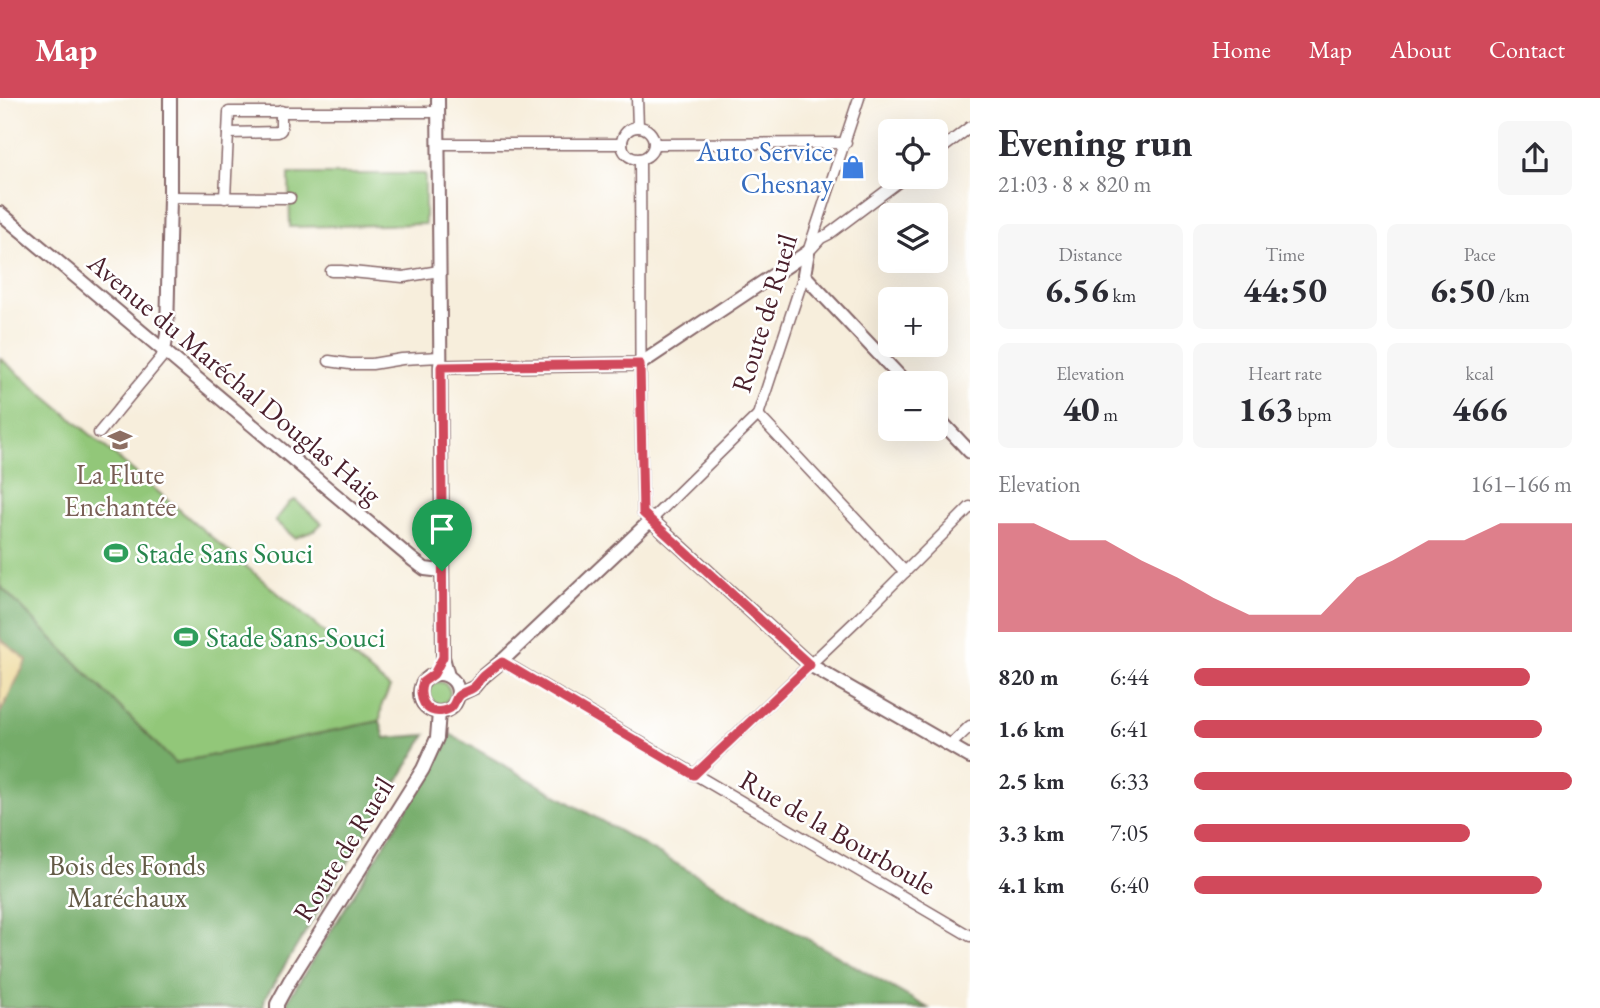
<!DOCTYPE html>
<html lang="en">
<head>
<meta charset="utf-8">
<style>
  body { margin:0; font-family:"EB Garamond",serif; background:#f7f7f7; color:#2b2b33; height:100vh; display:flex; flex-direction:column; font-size:26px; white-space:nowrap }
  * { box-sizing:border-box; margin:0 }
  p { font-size:23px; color:#7c7c81 }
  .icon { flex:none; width:38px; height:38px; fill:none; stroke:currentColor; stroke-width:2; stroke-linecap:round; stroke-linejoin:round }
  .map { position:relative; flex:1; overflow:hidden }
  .drawer { display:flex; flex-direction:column; background:#fff; width:630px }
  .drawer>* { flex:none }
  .buttons { position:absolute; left:878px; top:21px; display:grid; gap:14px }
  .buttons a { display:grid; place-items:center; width:70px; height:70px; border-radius:10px; background:#fff; box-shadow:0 7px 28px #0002; font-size:35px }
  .pin { position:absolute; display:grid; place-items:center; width:60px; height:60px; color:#fff; margin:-72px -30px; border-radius:50% 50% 50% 0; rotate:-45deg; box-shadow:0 0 7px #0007 }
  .pin .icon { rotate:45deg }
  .round { display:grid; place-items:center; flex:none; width:74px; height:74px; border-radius:10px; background:#f7f7f7 }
  .overview { display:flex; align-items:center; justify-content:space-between; height:119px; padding:0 28px }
  h1 { font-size:38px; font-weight:700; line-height:52px }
  .stats { display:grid; grid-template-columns:repeat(3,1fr); gap:10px; height:119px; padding:7px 28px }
  .stats div { display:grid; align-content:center; border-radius:10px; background:#f7f7f7; text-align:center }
  .stats b { font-size:35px; font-weight:700 }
  .stats small { font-size:19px; font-weight:400 }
  .stats p { font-size:19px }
  .chart { height:196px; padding:14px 28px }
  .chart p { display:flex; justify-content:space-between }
  .chart svg { width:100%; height:126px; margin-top:7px; fill:#d1495b; opacity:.7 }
  ul { padding:0 28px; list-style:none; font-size:23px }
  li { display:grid; grid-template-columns:112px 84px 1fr; align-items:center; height:52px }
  li i { height:18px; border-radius:9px; background:#d1495b }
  header { display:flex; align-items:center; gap:42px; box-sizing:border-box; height:98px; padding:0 35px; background:#d1495b; color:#fff }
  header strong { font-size:33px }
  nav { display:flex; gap:38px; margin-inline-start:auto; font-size:24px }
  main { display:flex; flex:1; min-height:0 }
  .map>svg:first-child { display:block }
</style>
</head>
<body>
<header>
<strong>Map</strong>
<nav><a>Home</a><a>Map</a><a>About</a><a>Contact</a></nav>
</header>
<main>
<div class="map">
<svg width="970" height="910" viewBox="0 0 970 910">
  <rect width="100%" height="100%" fill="#fff"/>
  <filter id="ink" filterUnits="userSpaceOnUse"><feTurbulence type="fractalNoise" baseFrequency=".0143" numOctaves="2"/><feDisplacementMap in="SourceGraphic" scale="14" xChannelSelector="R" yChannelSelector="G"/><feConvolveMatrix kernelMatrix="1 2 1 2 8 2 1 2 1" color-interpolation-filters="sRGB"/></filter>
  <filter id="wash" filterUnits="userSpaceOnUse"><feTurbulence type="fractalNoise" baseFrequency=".00686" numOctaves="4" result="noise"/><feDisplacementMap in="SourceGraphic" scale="28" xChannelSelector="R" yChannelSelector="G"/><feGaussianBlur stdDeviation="1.57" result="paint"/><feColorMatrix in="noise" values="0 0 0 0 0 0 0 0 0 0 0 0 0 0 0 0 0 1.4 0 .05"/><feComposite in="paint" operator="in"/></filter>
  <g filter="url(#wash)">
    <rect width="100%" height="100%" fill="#f7eedc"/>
    <!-- green -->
    <g fill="#92c779" stroke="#6e7352" stroke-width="2">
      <path d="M 289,76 L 425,76 L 425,126 L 290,129 Z"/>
      <path d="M 0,260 L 390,590 L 382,606 L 380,623 L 175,665 L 0,488 Z"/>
      <path d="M 295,402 L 322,425 L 314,433 L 295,440 L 275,423 L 290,404 Z"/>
      <circle cx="439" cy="595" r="11"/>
    </g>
    <!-- forest -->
    <g fill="#75ac69" stroke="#60664a" stroke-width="2">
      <path d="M 0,488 L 175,665 L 380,623 L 385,640 L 426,637 L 265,900 L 263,910 L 0,910 Z"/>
      <path d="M 450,636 L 928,910 L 286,910 L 288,902 L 446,648 Z"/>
    </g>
    <!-- sand -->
    <path fill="#eeda9e" stroke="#9c7c64" stroke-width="2" d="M 0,541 L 27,562 L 0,615 Z"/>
  </g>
  <g filter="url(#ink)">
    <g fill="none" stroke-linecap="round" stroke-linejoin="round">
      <!-- minor casing -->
      <g stroke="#876769" stroke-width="13">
        <g id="minor">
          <path d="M 637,0 L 638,29"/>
          <circle cx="638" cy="45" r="16"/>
          <path d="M 228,35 L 278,34 L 281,32 L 281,13"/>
          <path d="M 438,46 L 622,46"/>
          <path d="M 654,46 L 846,45"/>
          <path d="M 936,55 L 970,29"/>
          <path d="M 640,61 C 641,179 639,297 643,415 L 651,422 L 758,317 L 804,177"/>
          <path d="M 170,99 L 290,100"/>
          <path d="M 225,100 L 229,14 L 438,14"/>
          <path d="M 811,151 L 821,140 L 829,136 L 905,79"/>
          <path d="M 808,154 L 859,0"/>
          <path d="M 331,173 L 341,173 L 403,179 L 439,173"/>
          <path d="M 329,263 L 350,266 L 372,266 L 402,261 L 440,259"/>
          <path d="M 758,317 L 905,474"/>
          <path d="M 99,335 L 161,260 L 164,253"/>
          <path d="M 502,563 L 970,838"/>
          <path d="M 950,647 L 970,628"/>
          <path d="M 694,677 L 860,519 L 970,409"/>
        </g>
      </g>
      <!-- tertiary casing -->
      <g stroke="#876769" stroke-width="16">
        <g id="tertiary">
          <path d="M 438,0 L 443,559 L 448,578"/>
          <path d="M 0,115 L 413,462 L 425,471 L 442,473"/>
          <path d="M 808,154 L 804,177 L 906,285"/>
          <path d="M 164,253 L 167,236 L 170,99 L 170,0"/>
          <path d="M 441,269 L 640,266 L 808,154"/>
          <path d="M 936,318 L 970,354"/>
          <circle cx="439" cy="595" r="19"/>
          <path d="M 458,597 L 475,589 L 484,578 L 502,563 L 651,422 L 810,567 L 970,659"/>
          <path d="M 277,910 L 277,906 L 289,884 L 423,671 L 437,640 L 439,614"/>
        </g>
      </g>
      <!-- minor -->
      <use href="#minor" stroke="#fff" stroke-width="10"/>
      <!-- tertiary -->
      <use href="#tertiary" stroke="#fff" stroke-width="12"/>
    </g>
  </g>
  <g fill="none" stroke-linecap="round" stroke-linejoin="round" filter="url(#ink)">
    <!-- route casing -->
    <g stroke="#fff" stroke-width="14">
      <path id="route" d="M 640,266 L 643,415 L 810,567 L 694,677 L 502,564 C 496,568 490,573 484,578 C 480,582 477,587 473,590 C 469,593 461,594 458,598 C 453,604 456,610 443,613 C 425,617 417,598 423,584 L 434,576 L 443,559 L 441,269 Z"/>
    </g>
    <!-- route -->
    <use href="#route" stroke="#d1495b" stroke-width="9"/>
  </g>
  <!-- icons -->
  <defs>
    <g id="shop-bare" transform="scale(1.89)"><path d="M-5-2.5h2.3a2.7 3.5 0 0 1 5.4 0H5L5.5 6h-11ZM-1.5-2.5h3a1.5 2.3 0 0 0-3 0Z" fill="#3f7fe0" stroke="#fff" stroke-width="2.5" paint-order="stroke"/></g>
    <g id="school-bare" transform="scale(1.89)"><path d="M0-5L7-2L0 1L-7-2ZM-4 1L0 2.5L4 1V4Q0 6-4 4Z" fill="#8d6e63" stroke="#fff" stroke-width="2.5" paint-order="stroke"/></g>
    <g id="stadium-bare" transform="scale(1.89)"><path d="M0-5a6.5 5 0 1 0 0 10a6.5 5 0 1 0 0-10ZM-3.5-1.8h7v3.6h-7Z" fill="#2e9e5b" stroke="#fff" stroke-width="2.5" paint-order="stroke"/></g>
  </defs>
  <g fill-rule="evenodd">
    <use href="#shop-bare" x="853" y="69"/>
    <use href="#school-bare" x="120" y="342"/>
    <use href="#stadium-bare" x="116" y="455"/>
    <use href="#stadium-bare" x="186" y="539"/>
  </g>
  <g text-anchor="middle" stroke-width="5" stroke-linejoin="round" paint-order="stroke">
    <!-- shop labels -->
    <g font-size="28" fill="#366cbe" stroke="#fff" text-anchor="end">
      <text x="833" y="63">Auto Service<tspan x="833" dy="32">Chesnay</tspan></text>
    </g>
    <!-- street labels -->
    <g font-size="28" fill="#4a1f2b" stroke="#fff">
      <text transform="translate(764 215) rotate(-73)" y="10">Route de Rueil</text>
      <text transform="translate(235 280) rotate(40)" y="10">Avenue du Maréchal Douglas Haig</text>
      <text transform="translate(838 734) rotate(30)" y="10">Rue de la Bourboule</text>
      <text transform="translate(343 751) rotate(-58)" y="10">Route de Rueil</text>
    </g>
    <!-- education labels -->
    <g font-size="28" fill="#785e54" stroke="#fff">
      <text x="120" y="386">La Flute<tspan x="120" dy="32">Enchantée</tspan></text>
    </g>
    <!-- leisure labels -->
    <g font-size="28" fill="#27864d" stroke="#fff" text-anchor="start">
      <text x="136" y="465">Stade Sans Souci</text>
      <text x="206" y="549">Stade Sans-Souci</text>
    </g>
    <!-- park labels -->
    <g font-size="28" fill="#635a46" stroke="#fff">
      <text x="127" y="777">Bois des Fonds<tspan x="127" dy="32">Maréchaux</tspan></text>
    </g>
  </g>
</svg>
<div class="buttons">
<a><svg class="icon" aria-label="locate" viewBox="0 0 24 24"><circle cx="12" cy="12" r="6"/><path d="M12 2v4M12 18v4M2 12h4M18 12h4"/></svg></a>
<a><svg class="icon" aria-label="layers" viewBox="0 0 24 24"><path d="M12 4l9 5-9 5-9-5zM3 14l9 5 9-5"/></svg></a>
<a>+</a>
<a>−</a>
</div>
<div class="pin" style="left:442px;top:473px;background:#1e9e55"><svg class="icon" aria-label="arrive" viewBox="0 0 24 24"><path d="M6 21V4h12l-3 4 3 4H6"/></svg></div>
</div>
<section class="drawer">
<div class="overview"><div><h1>Evening run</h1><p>21:03 · 8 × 820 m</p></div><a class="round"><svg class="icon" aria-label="share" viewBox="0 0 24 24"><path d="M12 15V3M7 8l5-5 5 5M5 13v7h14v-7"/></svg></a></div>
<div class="stats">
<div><p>Distance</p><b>6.56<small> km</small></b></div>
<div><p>Time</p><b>44:50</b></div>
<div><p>Pace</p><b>6:50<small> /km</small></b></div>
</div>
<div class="stats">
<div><p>Elevation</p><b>40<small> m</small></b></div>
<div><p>Heart rate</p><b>163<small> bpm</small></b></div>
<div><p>kcal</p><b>466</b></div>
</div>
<div class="chart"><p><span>Elevation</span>161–166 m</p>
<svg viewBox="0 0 160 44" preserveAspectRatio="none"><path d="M0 44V6L10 6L20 12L30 12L40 19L50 25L60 32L70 38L80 38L90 38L100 25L110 19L120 12L130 12L140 6L150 6L160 6V44z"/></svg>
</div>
<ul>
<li><b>820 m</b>6:44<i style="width:89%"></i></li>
<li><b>1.6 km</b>6:41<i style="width:92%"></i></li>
<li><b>2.5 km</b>6:33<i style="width:100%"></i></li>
<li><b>3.3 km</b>7:05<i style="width:73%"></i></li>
<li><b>4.1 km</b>6:40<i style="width:92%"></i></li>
</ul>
</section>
</main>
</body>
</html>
